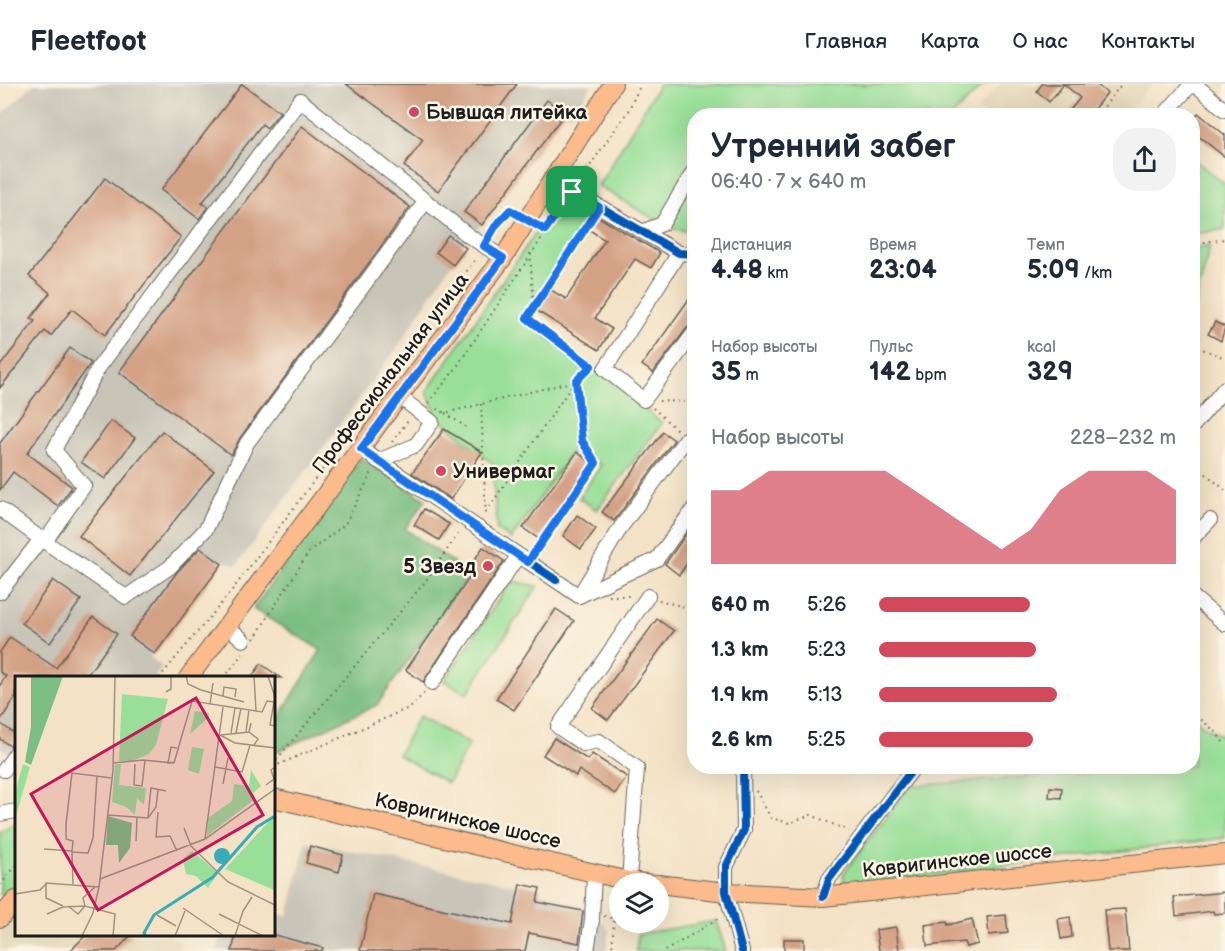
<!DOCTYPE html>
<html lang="ru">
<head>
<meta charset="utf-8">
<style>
  body { margin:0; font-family:"Balsamiq Sans",sans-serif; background:#f2f2f3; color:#1f2937; height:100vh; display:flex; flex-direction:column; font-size:22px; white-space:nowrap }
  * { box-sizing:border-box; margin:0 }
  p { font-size:20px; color:#747a83 }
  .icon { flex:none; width:33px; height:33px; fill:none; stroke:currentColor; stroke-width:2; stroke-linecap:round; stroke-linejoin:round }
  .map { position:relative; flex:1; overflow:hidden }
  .panel { position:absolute; left:687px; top:24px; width:513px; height:666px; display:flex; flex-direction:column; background:#fff; border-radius:24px; box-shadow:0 6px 24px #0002 }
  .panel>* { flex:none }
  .controls { position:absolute; left:609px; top:789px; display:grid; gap:12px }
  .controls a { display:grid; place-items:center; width:60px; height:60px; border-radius:50%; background:#fff; box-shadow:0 6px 24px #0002; font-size:30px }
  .pin { position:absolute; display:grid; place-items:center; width:51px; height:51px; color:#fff; margin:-26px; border-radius:12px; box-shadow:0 3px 9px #0006 }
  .round { display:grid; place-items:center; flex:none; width:63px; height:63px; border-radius:24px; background:#f2f2f3 }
  .headline { display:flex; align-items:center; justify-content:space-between; height:102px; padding:0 24px }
  h1 { font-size:33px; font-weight:600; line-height:45px }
  .stats { display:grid; grid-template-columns:repeat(3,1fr); gap:9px; height:102px; padding:6px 24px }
  .stats div { display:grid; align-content:center }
  .stats b { font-size:26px; font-weight:600 }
  .stats small { font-size:16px; font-weight:400 }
  .stats p { font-size:16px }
  .chart { height:168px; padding:12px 24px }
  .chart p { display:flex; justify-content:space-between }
  .chart svg { width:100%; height:108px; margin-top:6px; fill:#d1495b; opacity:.7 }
  ul { padding:0 24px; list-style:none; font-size:20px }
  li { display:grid; grid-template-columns:96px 72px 1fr; align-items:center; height:45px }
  li i { height:15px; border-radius:8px; background:#d1495b }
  header { display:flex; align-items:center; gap:36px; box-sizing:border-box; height:84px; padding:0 30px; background:#fff; border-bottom:2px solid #e0e1e3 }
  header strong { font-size:28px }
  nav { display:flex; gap:33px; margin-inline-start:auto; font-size:21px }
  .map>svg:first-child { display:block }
</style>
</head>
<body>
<header>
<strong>Fleetfoot</strong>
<nav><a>Главная</a><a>Карта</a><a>О нас</a><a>Контакты</a></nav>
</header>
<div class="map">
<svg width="1225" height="867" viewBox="0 0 1225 867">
  <rect width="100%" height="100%" fill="#fcf5e5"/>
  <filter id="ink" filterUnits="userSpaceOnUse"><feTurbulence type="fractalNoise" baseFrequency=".0167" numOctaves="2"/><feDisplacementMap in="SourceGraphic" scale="12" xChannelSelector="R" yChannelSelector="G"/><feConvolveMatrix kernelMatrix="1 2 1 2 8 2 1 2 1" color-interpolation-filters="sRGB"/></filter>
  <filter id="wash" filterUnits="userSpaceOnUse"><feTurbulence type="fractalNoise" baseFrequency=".008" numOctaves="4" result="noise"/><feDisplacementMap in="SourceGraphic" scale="24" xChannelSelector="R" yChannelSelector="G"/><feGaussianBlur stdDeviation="1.35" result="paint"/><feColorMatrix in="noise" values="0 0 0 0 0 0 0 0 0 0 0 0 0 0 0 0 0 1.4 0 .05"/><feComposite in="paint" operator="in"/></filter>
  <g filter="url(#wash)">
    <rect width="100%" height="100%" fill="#f3e2c6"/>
    <!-- built -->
    <g fill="#e3d6b7">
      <path d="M 1000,0 L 1152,0 L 1125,31 L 984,32 L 976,26 Z"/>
      <path d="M 16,822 L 16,850 L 171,851 L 181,859 L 179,867 L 0,867 L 0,841 Z"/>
    </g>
    <!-- industrial -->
    <g fill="#c8c4b8">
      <path d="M 34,0 L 592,0 L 575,28 L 564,29 L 482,141 L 469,152 L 401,258 L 236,482 L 222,476 L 150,573 L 162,583 L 154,594 L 16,594 L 16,674 L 0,663 L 0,32 Z"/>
      <path d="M 306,758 L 521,802 L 587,825 L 597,836 L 603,838 L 609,847 L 606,867 L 217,867 L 221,851 L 273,850 L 273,829 L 288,832 Z"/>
    </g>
    <!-- green -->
    <g fill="#99df99" stroke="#5a7e5a" stroke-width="1.5">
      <path d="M 659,0 L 984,0 L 953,31 L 694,32 L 694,148 L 669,144 L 598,102 Z"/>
      <path d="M 1193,75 L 1225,100 L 1225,145 L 1193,150 Z"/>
      <path d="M 565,106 L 596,124 L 521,236 L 605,291 L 662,339 L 597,426 L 579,414 L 601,381 L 576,362 L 511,455 L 497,446 L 492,379 L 437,333 L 427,307 Z"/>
      <path d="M 1210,162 L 1193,231 L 1193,165 Z"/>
      <path d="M 511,497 L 538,502 L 467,610 L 444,597 Z"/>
      <path d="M 1193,631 L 1203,642 L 1225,654 L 1225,754 L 845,802 L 843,790 L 910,702 L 1096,688 L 1100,683 L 1192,682 Z"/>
      <path d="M 419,632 L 469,660 L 448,699 L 398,671 Z"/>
      <path d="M 16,740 L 16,802 L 0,811 L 0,748 Z"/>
      <path d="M 716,837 L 726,867 L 636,867 L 638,850 Z"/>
    </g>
    <!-- forest -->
    <path fill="#7abe81" stroke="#4b6d4e" stroke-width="1.5" d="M 361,374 L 426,416 L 405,445 L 470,490 L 377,621 L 273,669 L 273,643 L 321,566 L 253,525 Z"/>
    <g id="blocks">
      <!-- building -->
      <g fill="#d3a185">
        <path d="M 242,0 L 280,28 L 267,44 L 262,40 L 202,119 L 208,123 L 199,135 L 161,106 Z"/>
        <path d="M 346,0 L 517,0 L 438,107 L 404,82 L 423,56 Z"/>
        <path d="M 1042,0 L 1096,0 L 1107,9 L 1088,32 L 1065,32 L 1080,14 L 1064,0 L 1049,18 L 1037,7 Z"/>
        <path d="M 547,16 L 565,29 L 482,141 L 464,128 Z"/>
        <path d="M 1198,29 L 1225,51 L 1225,73 L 1192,47 L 1192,37 Z"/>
        <path d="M 302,42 L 410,123 L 240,354 L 231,371 L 119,288 Z"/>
        <path d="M 105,94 L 181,153 L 105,251 L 72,225 L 51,252 L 45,247 L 0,304 L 0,282 L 35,237 L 31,234 L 50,209 L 29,192 Z"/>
        <path d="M 597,132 L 660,169 L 651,184 L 635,175 L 595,234 L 612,245 L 599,266 L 537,227 L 551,206 L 566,215 L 605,156 L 588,145 Z"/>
        <path d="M 448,151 L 466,164 L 453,181 L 436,168 Z"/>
        <path d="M 694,208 L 694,240 L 687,244 L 653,289 L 642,281 Z"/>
        <path d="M 1215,238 L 1225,243 L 1221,257 L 1208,250 Z"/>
        <path d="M 70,264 L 91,279 L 27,369 L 72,403 L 58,422 L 13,388 L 0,406 L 0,359 Z"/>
        <path d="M 111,337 L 135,354 L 105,395 L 81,378 Z"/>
        <path d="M 444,345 L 482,368 L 451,415 L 412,389 Z"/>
        <path d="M 162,347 L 214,387 L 130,492 L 79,452 Z"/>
        <path d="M 663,348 L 674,356 L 614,437 L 602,428 Z"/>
        <path d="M 577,368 L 593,380 L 539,455 L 523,444 Z"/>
        <path d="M 424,425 L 449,440 L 439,456 L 414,441 Z"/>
        <path d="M 577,431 L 596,445 L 581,465 L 563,452 Z"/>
        <path d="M 694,439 L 694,470 L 679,491 L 665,480 Z"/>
        <path d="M 483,463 L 504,477 L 423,598 L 406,586 L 474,487 L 469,484 Z"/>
        <path d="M 200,464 L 222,480 L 155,570 L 130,552 L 177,488 Z"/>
        <path d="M 53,496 L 81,516 L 50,559 L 22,539 Z"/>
        <path d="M 556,525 L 574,537 L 514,626 L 496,615 Z"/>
        <path d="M 93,533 L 117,550 L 85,594 L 16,594 L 16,613 L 0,637 L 0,601 L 6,592 L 0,588 L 0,568 L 10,553 L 56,584 Z"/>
        <path d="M 657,535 L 674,547 L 608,636 L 592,624 Z"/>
        <path d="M 261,580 L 281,594 L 251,594 Z"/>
        <path d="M 0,639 L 16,651 L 10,662 L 0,655 Z"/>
        <path d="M 554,654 L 588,676 L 592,670 L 627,693 L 615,710 L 579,686 L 576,692 L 543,671 Z"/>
        <path d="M 1050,703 L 1062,704 L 1061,714 L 1049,713 Z"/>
        <path d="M 310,762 L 343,771 L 339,788 L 306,779 Z"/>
        <path d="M 520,800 L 540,804 L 537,818 L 583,827 L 579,859 L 529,849 L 525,867 L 360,867 L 373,810 L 512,840 Z"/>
        <path d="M 1225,808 L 1225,829 L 1214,830 L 1213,827 L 1176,832 L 1174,813 Z"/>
        <path d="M 1125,825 L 1129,867 L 1108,867 L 1104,826 Z"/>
        <path d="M 1006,831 L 1008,849 L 989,851 L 987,833 Z"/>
        <path d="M 1070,833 L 1072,853 L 1061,855 L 1058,835 Z"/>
        <path d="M 972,835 L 978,860 L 966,863 L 964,858 L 927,862 L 925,841 L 947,838 L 948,841 Z"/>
        <path d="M 896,843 L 899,867 L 879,867 L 876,846 Z"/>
        <path d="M 87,850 L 132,850 L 116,867 L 70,867 Z"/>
        <path d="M 236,850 L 271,850 L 323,864 L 322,867 L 232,867 Z"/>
        <rect x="784" y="855" width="20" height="12"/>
      </g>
    </g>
  </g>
  <g filter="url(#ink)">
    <use href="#blocks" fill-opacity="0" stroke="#676158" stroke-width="1.5"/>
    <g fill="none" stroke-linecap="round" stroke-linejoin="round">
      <!-- minor casing -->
      <g stroke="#676158" stroke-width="16">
        <g id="minor">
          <path d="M 1163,32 L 1189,3 L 1197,2 L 1225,26"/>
          <path d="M 554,96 L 679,169 L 694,170"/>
          <path d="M 644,147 L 662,140 L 693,88"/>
          <path d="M 605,285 L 679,169"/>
          <path d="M 605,285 L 644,316 L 694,249"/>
          <path d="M 1192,343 L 1225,304"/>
          <path d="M 361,365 L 579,512 L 657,475 L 694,424"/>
          <path d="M 378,377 L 416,361 L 432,338 L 400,313"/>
          <path d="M 0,425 L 41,455 L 48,453 L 84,402 L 54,366 L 99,283 L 300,16 L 469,152 L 503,174"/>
          <path d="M 1192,455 L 1210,436"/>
          <path d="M 0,508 L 41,455 L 126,513 L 170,483 L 206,445 L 247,359 L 426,117"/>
          <path d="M 579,512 L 621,443 L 686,355 L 694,363"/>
          <path d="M 1192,512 L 1225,540"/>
          <path d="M 227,542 L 243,556"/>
          <path d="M 432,599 L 518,472"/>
          <path d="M 4,686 L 16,669"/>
          <path d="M 0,730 L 16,727"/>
          <path d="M 629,797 L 637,684 L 599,657 L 583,660 L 558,643 L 648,512"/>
          <path d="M 823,813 L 829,795 L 915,682"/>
          <path d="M 587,867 L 592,836 L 594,788"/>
          <path d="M 742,867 L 726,808 L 726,783 L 744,746 L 743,684"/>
        </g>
      </g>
      <!-- major casing -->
      <g stroke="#676158" stroke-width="20">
        <g id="major">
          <path d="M 188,594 L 503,174 L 613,0"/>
          <path d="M 273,714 L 629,797 L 654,800"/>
          <path d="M 658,800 L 726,808 L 823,813 L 1225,770"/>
          <path d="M 0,834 L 16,816"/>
        </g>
      </g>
      <!-- path -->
      <g stroke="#676158" stroke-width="2" stroke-dasharray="1.5 4.5" stroke-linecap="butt">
        <path d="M 1097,32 L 1120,2 L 1118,0"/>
        <path d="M 580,96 L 628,27 L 641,0"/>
        <path d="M 553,136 L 581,127"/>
        <path d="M 489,153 L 510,126 L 514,128"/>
        <path d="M 1192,160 L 1225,155"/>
        <path d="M 530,169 L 534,223"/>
        <path d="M 1192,261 L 1225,274"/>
        <path d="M 591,282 L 527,234 L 592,132"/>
        <path d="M 659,317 L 694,318"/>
        <path d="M 428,319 L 454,287 L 567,116"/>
        <path d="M 481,320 L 486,434"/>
        <path d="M 653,324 L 677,346"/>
        <path d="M 437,325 L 445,329 L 575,297 L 591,282"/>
        <path d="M 445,329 L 466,343"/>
        <path d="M 392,358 L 410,334"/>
        <path d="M 1192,378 L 1225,406"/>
        <path d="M 486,428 L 575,297"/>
        <path d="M 535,468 L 596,379 L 582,357 L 575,297"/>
        <path d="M 609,512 L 633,512"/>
        <path d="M 659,516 L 691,525 L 694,520"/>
        <path d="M 254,555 L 309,468 L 345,440 L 372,388"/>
        <path d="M 159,594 L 230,509 L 340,362 L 477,173"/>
        <path d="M 224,594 L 243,569"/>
        <path d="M 1192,628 L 1216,648 L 1225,661"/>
        <path d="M 273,680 L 425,498 L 460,447"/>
        <path d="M 273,683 L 411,623 L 425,608"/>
        <path d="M 756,707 L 771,734 L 789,739 L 811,731 L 849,747"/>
        <path d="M 0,801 L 16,782"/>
        <path d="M 604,832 L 614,835 L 612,867"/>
        <path d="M 665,867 L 719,834"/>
      </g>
      <!-- minor -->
      <use href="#minor" stroke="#fff" stroke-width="14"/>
      <!-- major -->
      <use href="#major" stroke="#fbbb8d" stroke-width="18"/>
      <!-- cycleway casing -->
      <g stroke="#fcf5e5" stroke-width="11">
        <g id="cycleway">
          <path d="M 554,96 L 679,169 L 694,170"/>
          <path d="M 361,365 L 556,496"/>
          <path d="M 823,813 L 829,795 L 915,682"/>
          <path d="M 742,867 L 726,808 L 726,783 L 744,746 L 743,684"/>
        </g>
      </g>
      <!-- cycleway -->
      <use href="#cycleway" stroke="#0057b8" stroke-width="8"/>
    </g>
  </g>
  <g fill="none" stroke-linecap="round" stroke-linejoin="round" filter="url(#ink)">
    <!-- route casing -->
    <g stroke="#fff" stroke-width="12">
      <path id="route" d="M 572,108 L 599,123 L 527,234 L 591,282 L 576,297 L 582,357 L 596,379 L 528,478 L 361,365 L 503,174 L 484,162 L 496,141 L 510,126 L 545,146 Z"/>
    </g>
    <!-- route -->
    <use href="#route" stroke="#1a73e8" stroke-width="8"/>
  </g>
  <!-- markers -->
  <g fill="#d1495b" stroke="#fcf5e5" stroke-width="2">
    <circle cx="414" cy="28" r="6"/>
    <circle cx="441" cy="387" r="6"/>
    <circle cx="488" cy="482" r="6"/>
  </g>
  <g text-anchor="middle" stroke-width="5" stroke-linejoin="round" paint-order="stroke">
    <!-- poi labels -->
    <g font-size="20" font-weight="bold" fill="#1c1c1c" stroke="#fcf5e5" text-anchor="start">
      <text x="426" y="35">Бывшая литейка</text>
      <text x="453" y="394">Универмаг</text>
      <text x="476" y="489" text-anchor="end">5 Звезд</text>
    </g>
    <!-- street labels -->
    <g font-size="20" fill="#1c1c1c" stroke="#fcf5e5">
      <text transform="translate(390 289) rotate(-53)" y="7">Профессиональная улица</text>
      <text transform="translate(468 736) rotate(13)" y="7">Ковригинское шоссе</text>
      <text transform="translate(957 776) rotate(-6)" y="7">Ковригинское шоссе</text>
    </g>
  </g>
  <!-- overview -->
  <g transform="translate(15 592)">
    <rect width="260" height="260" fill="#f3e2c6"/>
    <path d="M 107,18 L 153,23 L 141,69 L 134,78 L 117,85 L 104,85 ZM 180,35 L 194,37 L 194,41 L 175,58 ZM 177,71 L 189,73 L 184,98 L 173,94 ZM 8,88 L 15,91 L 0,143 L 0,117 ZM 100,88 L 106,88 L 104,109 L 131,112 L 129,129 L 122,122 L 120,139 L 111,131 L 97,126 ZM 236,94 L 246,110 L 238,117 L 240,123 L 192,160 L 193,142 L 217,125 L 219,108 L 234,110 ZM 259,140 L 259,214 L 210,193 ZM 177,175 L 203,197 L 193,212 L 181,200 L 171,198 L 168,183 Z" fill="#99df99"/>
    <path d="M 16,0 L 48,0 L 16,89 L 10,86 L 16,51 ZM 93,140 L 117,147 L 115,172 L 104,187 L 103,169 L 91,169 Z" fill="#7abe81"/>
    <path d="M199 180a8 8 0 1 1 16 0a8 8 0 1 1-16 0Z" fill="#3bacb7"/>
    <path fill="none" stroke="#3bacb7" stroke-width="3" d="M 131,260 L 129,257 L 139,239 L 198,201 L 242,151 L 260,140"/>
    <path fill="none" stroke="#9d9382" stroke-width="1.5" d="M 171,0 L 173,8 L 186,14 L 229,26M 239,0 L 241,35M 253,0 L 260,21M 151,16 L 156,13 L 156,0M 208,20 L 209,11 L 221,13 L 220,21M 195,28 L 198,7M 231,56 L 234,33M 234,56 L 243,63 L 239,69M 216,57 L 220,32M 221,57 L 226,32M 205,59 L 220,67 L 260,72M 206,59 L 234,56 L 236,47M 159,86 L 153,87 L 156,71 L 162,72M 98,87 L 128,84 L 159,87M 159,87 L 177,25 L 247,36 L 252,25 L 259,26 L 255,49 L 260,50M 200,91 L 227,96 L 235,69M 208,108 L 213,82M 119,109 L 127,110 L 130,84M 119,109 L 120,88M 251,109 L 259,103 L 256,94 L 260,91M 143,136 L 141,161 L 155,160 L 162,175M 93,139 L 133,142 L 141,131 L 143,114M 133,141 L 136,112 L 151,115M 169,152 L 176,170 L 213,206 L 260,229M 190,163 L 208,31M 121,165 L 122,141M 29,173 L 57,175 L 58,165 L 51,163 L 51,148 L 57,97 L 97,102M 85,203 L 190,163 L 260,113M 58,208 L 57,176 L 73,177 L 78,162 L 82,100M 0,218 L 25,214 L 31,208M 48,230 L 31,222 L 31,207 L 84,211M 53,230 L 63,238 L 70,230 L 68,222 L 80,211M 168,232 L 209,260M 32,238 L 48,231 L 70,230 L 100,238 L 98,260M 204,238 L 248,260M 142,239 L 161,250M 67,260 L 78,237 L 84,211 L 98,95 L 100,0M 160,260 L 170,235M 220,260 L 228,235 L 237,221"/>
    <path fill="#c2185b" fill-opacity="0.15" stroke="#c2185b" stroke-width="3" d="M 181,22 L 248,139 L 83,234 L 16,118 Z"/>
    <rect width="260" height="260" fill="none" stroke="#1c1c1c" stroke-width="3"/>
  </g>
</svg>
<div class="controls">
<a><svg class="icon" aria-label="layers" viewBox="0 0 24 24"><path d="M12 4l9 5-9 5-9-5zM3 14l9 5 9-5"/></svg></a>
</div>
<div class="pin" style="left:572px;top:108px;background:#1e9e55"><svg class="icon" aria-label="arrive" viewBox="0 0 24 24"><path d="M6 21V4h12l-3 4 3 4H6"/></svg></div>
<section class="panel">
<div class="headline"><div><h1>Утренний забег</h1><p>06:40 · 7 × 640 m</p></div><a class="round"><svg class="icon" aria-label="share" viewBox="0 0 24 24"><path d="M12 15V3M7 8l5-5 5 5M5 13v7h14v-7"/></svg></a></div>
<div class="stats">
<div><p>Дистанция</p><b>4.48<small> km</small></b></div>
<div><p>Время</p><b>23:04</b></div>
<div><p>Темп</p><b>5:09<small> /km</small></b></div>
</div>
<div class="stats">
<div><p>Набор высоты</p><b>35<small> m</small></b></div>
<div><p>Пульс</p><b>142<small> bpm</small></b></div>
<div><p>kcal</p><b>329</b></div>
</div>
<div class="chart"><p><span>Набор высоты</span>228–232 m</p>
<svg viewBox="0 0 160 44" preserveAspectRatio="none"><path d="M0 44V14L10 14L20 6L30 6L40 6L50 6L60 6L70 14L80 22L90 30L100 38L110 30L120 14L130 6L140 6L150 6L160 14V44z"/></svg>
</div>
<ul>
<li><b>640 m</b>5:26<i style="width:51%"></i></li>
<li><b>1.3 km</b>5:23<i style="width:53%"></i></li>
<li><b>1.9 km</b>5:13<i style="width:60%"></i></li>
<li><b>2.6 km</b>5:25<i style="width:52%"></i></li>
</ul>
</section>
</div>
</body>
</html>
